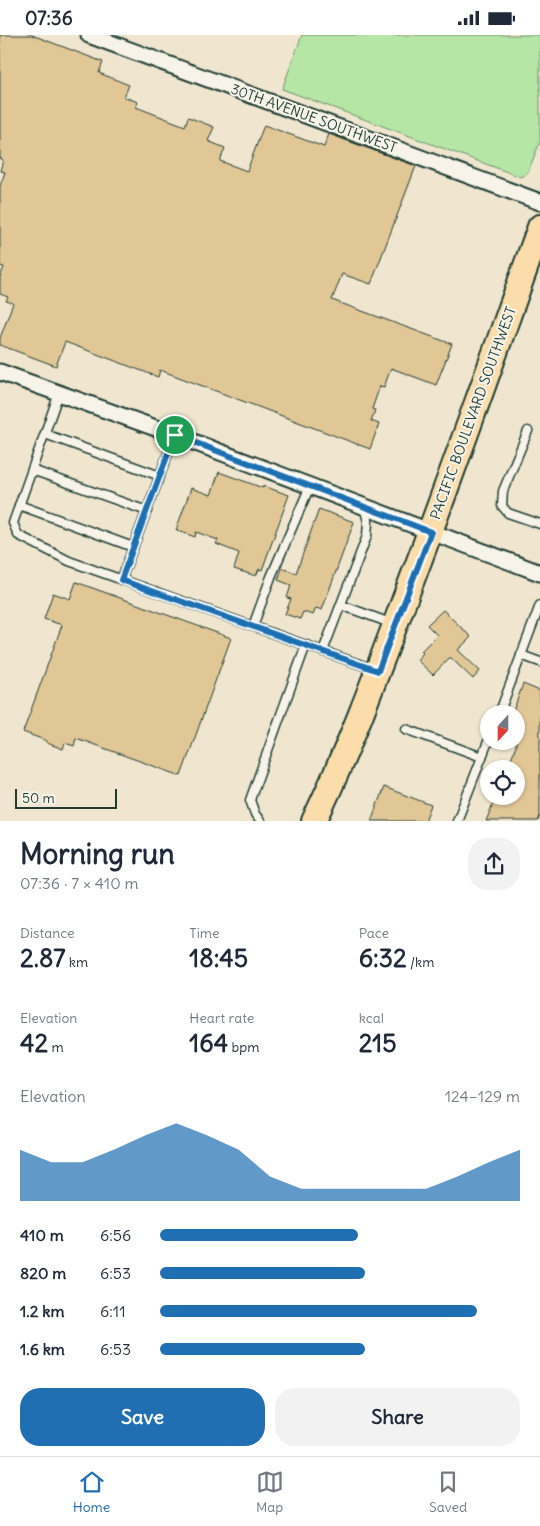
<!DOCTYPE html>
<html lang="en">
<head>
<meta charset="utf-8">
<style>
  body { margin:0; font-family:Delius,sans-serif; background:#f2f2f3; color:#1f2937; height:100vh; display:flex; flex-direction:column; font-size:19px; white-space:nowrap }
  * { box-sizing:border-box; margin:0 }
  p { font-size:16px; color:#747a83 }
  .icon { flex:none; width:28px; height:28px; fill:none; stroke:currentColor; stroke-width:2; stroke-linecap:round; stroke-linejoin:round }
  .map { position:relative; height:786px; overflow:hidden }
  .side { display:flex; flex-direction:column; background:#fff; flex:1 }
  .side>* { flex:none }
  .needle { width:32px; rotate:201deg }
  .fabs { position:absolute; left:480px; top:670px; display:grid; gap:10px }
  .fabs a { display:grid; place-items:center; width:45px; height:45px; border-radius:50%; background:#fff; box-shadow:0 1px 4px #0004; font-size:25px }
  .scale { position:absolute; left:15px; bottom:12px; width:102px; box-sizing:border-box; padding-left:5px; border:2px solid #1f3d34; border-top:0; font-size:14px; line-height:18px; white-space:nowrap; color:#1f3d34; -webkit-text-stroke:4px #f7f3e8; paint-order:stroke }
  .pin { position:absolute; display:grid; place-items:center; width:42px; height:42px; color:#fff; margin:-21px; border:2px solid #fff; border-radius:50%; box-shadow:0 1px 5px #0007 }
  .round { display:grid; place-items:center; flex:none; width:52px; height:52px; border-radius:20px; background:#f2f2f3 }
  .headline { display:flex; align-items:center; justify-content:space-between; height:85px; padding:0 20px }
  h1 { font-size:28px; font-weight:700; line-height:38px }
  .metrics { display:grid; grid-template-columns:repeat(3,1fr); gap:8px; height:85px; padding:5px 20px }
  .metrics div { display:grid; align-content:center }
  .metrics b { font-size:25px; font-weight:700 }
  .metrics small { font-size:14px; font-weight:400 }
  .metrics p { font-size:14px }
  .chart { height:140px; padding:10px 20px }
  .chart p { display:flex; justify-content:space-between }
  .chart svg { width:100%; height:90px; margin-top:5px; fill:#1f6fb2; opacity:.7 }
  .action { display:flex; gap:10px; margin-top:auto; padding:10px 20px }
  .action a { flex:1; height:58px; border-radius:20px; background:#1f6fb2; color:#fff; font-size:20px; font-weight:700; line-height:58px; text-align:center }
  .action a+a { background:#f2f2f3; color:#1f2937 }
  ul { padding:0 20px; list-style:none; font-size:16px }
  li { display:grid; grid-template-columns:80px 60px 1fr; align-items:center; height:38px }
  li i { height:12px; border-radius:6px; background:#1f6fb2 }
  .status { display:flex; justify-content:space-between; align-items:center; height:35px; padding:0 25px; background:#fff; direction:ltr }
  .status svg { height:14px; fill:currentColor }
  .menu { display:flex; justify-content:space-around; align-items:center; height:70px; border-top:1px solid #e0e1e3; background:#fff; font-size:14px; color:#747a83 }
  .menu a { display:grid; justify-items:center; gap:2px }
  .menu .current { color:#1f6fb2 }
  .map>svg:first-child { display:block }
</style>
</head>
<body>
<div class="status"><b>07:36</b><svg viewBox="0 0 49 12"><path d="M0 12V9h3v3zM5 12V6h3v6zM10 12V3h3v9zM15 12V0h3v12zM26 1h20v11H26zM47 4h2v5h-2z"/></svg></div>
<div class="map">
<svg width="540" height="786" viewBox="0 0 540 786">
  <rect width="100%" height="100%" fill="#f0e6cf"/>
  <filter id="ink" filterUnits="userSpaceOnUse"><feTurbulence type="fractalNoise" baseFrequency=".02" numOctaves="2"/><feDisplacementMap in="SourceGraphic" scale="10" xChannelSelector="R" yChannelSelector="G"/><feConvolveMatrix kernelMatrix="1 2 1 2 8 2 1 2 1" color-interpolation-filters="sRGB"/></filter>
  <g filter="url(#ink)">
    <!-- green -->
    <path fill="#b5e6a5" stroke="#6a926c" d="M 302,0 L 540,0 L 540,106 L 528,137 L 521,142 L 282,54 Z"/>
    <!-- building -->
    <g fill="#e1c696" stroke="#1f3d34">
      <path d="M 0,0 L 32,0 L 103,27 L 99,38 L 129,50 L 124,62 L 138,67 L 136,72 L 185,91 L 188,82 L 214,92 L 208,106 L 225,113 L 220,126 L 247,136 L 264,90 L 324,112 L 329,99 L 416,131 L 371,249 L 342,239 L 332,265 L 452,309 L 436,350 L 391,333 L 384,352 L 380,351 L 372,374 L 375,375 L 371,386 L 379,389 L 370,414 L 160,335 L 158,342 L 65,307 L 56,331 L 0,310 L 0,303 L 13,268 L 6,266 L 8,262 L 0,259 L 0,242 L 4,232 L 0,231 L 0,151 L 5,137 L 0,136 L 3,125 L 0,123 Z"/>
      <path d="M 219,437 L 263,453 L 263,451 L 289,460 L 262,535 L 259,534 L 256,541 L 234,534 L 239,518 L 216,509 L 218,505 L 196,497 L 195,502 L 176,495 L 191,453 L 211,460 Z"/>
      <path d="M 319,474 L 354,487 L 322,575 L 316,573 L 313,580 L 303,577 L 300,584 L 285,579 L 291,564 L 287,563 L 291,550 L 278,545 L 282,533 L 296,538 Z"/>
      <path d="M 76,547 L 231,603 L 181,741 L 76,703 L 74,711 L 65,708 L 63,714 L 47,708 L 47,706 L 23,697 L 62,590 L 44,584 L 53,558 L 70,564 Z"/>
      <path d="M 443,575 L 471,602 L 458,615 L 480,636 L 473,644 L 450,622 L 433,640 L 417,625 L 423,618 L 421,616 L 437,600 L 427,590 Z"/>
      <path d="M 523,649 L 540,656 L 540,781 L 538,786 L 486,786 L 496,761 L 516,761 L 516,734 L 507,734 L 516,711 L 516,679 L 512,679 Z"/>
      <path d="M 384,752 L 431,770 L 425,786 L 371,786 Z"/>
    </g>
    <g fill="none" stroke-linecap="round" stroke-linejoin="round">
      <!-- service casing -->
      <g stroke="#1f3d34" stroke-width="11">
        <g id="service">
          <path d="M 59,358 L 13,488 L 18,500 L 69,526 L 376,635"/>
          <path d="M 528,396 L 503,456 L 502,471 L 508,478 L 540,489"/>
          <path d="M 45,399 L 160,441"/>
          <path d="M 32,435 L 147,476"/>
          <path d="M 19,470 L 133,512"/>
          <path d="M 121,545 L 175,400"/>
          <path d="M 341,570 L 393,589"/>
          <path d="M 253,591 L 271,542 L 310,451"/>
          <path d="M 323,616 L 367,501 L 368,487 L 364,471"/>
          <path d="M 521,620 L 540,627"/>
          <path d="M 499,679 L 540,570"/>
          <path d="M 406,694 L 482,722"/>
          <path d="M 260,786 L 255,779 L 250,765 L 306,610"/>
          <path d="M 457,786 L 489,704"/>
        </g>
      </g>
      <!-- minor casing -->
      <g stroke="#1f3d34" stroke-width="19">
        <g id="minor">
          <path d="M 89,0 L 540,167"/>
          <path d="M 0,337 L 175,400 L 540,538"/>
        </g>
      </g>
      <!-- primary casing -->
      <g stroke="#1f3d34" stroke-width="28">
        <path id="primary" d="M 314,786 C 350,712 378,635 407,558 C 453,437 496,314 540,192"/>
      </g>
      <!-- service -->
      <use href="#service" stroke="#f7f3e8" stroke-width="8"/>
      <!-- minor -->
      <use href="#minor" stroke="#f7f3e8" stroke-width="15"/>
      <!-- primary -->
      <use href="#primary" stroke="#fbddab" stroke-width="24"/>
    </g>
  </g>
  <g fill="none" stroke-linecap="round" stroke-linejoin="round" filter="url(#ink)">
    <!-- route casing -->
    <g stroke="#fff" stroke-width="10">
      <path id="route" d="M 175,400 L 431,497 L 378,636 L 121,545 Z"/>
    </g>
    <!-- route -->
    <use href="#route" stroke="#1f6fb2" stroke-width="6"/>
  </g>
  <g text-anchor="middle" stroke-width="4" stroke-linejoin="round" paint-order="stroke">
    <!-- street labels -->
    <g font-size="14" fill="#1f3d34" stroke="#f7f3e8">
      <text transform="translate(314 83) rotate(20)" y="5">30TH AVENUE SOUTHWEST</text>
      <text transform="translate(473 378) rotate(-70)" y="5">PACIFIC BOULEVARD SOUTHWEST</text>
    </g>
  </g>
</svg>
<div class="fabs">
<a><svg class="needle" viewBox="-14 -14 28 28"><path d="M0-13l5 13h-10z" fill="#e53935"/><path d="M0 13l5-13h-10z" fill="#747a83"/></svg></a>
<a><svg class="icon" aria-label="locate" viewBox="0 0 24 24"><circle cx="12" cy="12" r="6"/><path d="M12 2v4M12 18v4M2 12h4M18 12h4"/></svg></a>
</div>
<div class="scale">50 m</div>
<div class="pin" style="left:175px;top:400px;background:#1e9e55"><svg class="icon" aria-label="arrive" viewBox="0 0 24 24"><path d="M6 21V4h12l-3 4 3 4H6"/></svg></div>
</div>
<section class="side">
<div class="headline"><div><h1>Morning run</h1><p>07:36 · 7 × 410 m</p></div><a class="round"><svg class="icon" aria-label="share" viewBox="0 0 24 24"><path d="M12 15V3M7 8l5-5 5 5M5 13v7h14v-7"/></svg></a></div>
<div class="metrics">
<div><p>Distance</p><b>2.87<small> km</small></b></div>
<div><p>Time</p><b>18:45</b></div>
<div><p>Pace</p><b>6:32<small> /km</small></b></div>
</div>
<div class="metrics">
<div><p>Elevation</p><b>42<small> m</small></b></div>
<div><p>Heart rate</p><b>164<small> bpm</small></b></div>
<div><p>kcal</p><b>215</b></div>
</div>
<div class="chart"><p><span>Elevation</span>124–129 m</p>
<svg viewBox="0 0 160 44" preserveAspectRatio="none"><path d="M0 44V19L10 25L20 25L30 19L40 12L50 6L60 12L70 19L80 32L90 38L100 38L110 38L120 38L130 38L140 32L150 25L160 19V44z"/></svg>
</div>
<ul>
<li><b>410 m</b>6:56<i style="width:55%"></i></li>
<li><b>820 m</b>6:53<i style="width:57%"></i></li>
<li><b>1.2 km</b>6:11<i style="width:88%"></i></li>
<li><b>1.6 km</b>6:53<i style="width:57%"></i></li>
</ul>
<div class="action"><a>Save</a><a>Share</a></div>
</section>
<nav class="menu">
<a class="current"><svg class="icon" aria-label="home" viewBox="0 0 24 24"><path d="M3 11l9-7 9 7M6 9v11h12V9"/></svg>Home</a>
<a><svg class="icon" aria-label="map" viewBox="0 0 24 24"><path d="M3 6l6-2 6 2 6-2v14l-6 2-6-2-6 2zM9 4v14M15 6v14"/></svg>Map</a>
<a><svg class="icon" aria-label="saved" viewBox="0 0 24 24"><path d="M7 4h10v16l-5-4-5 4z"/></svg>Saved</a>
</nav>
</body>
</html>
